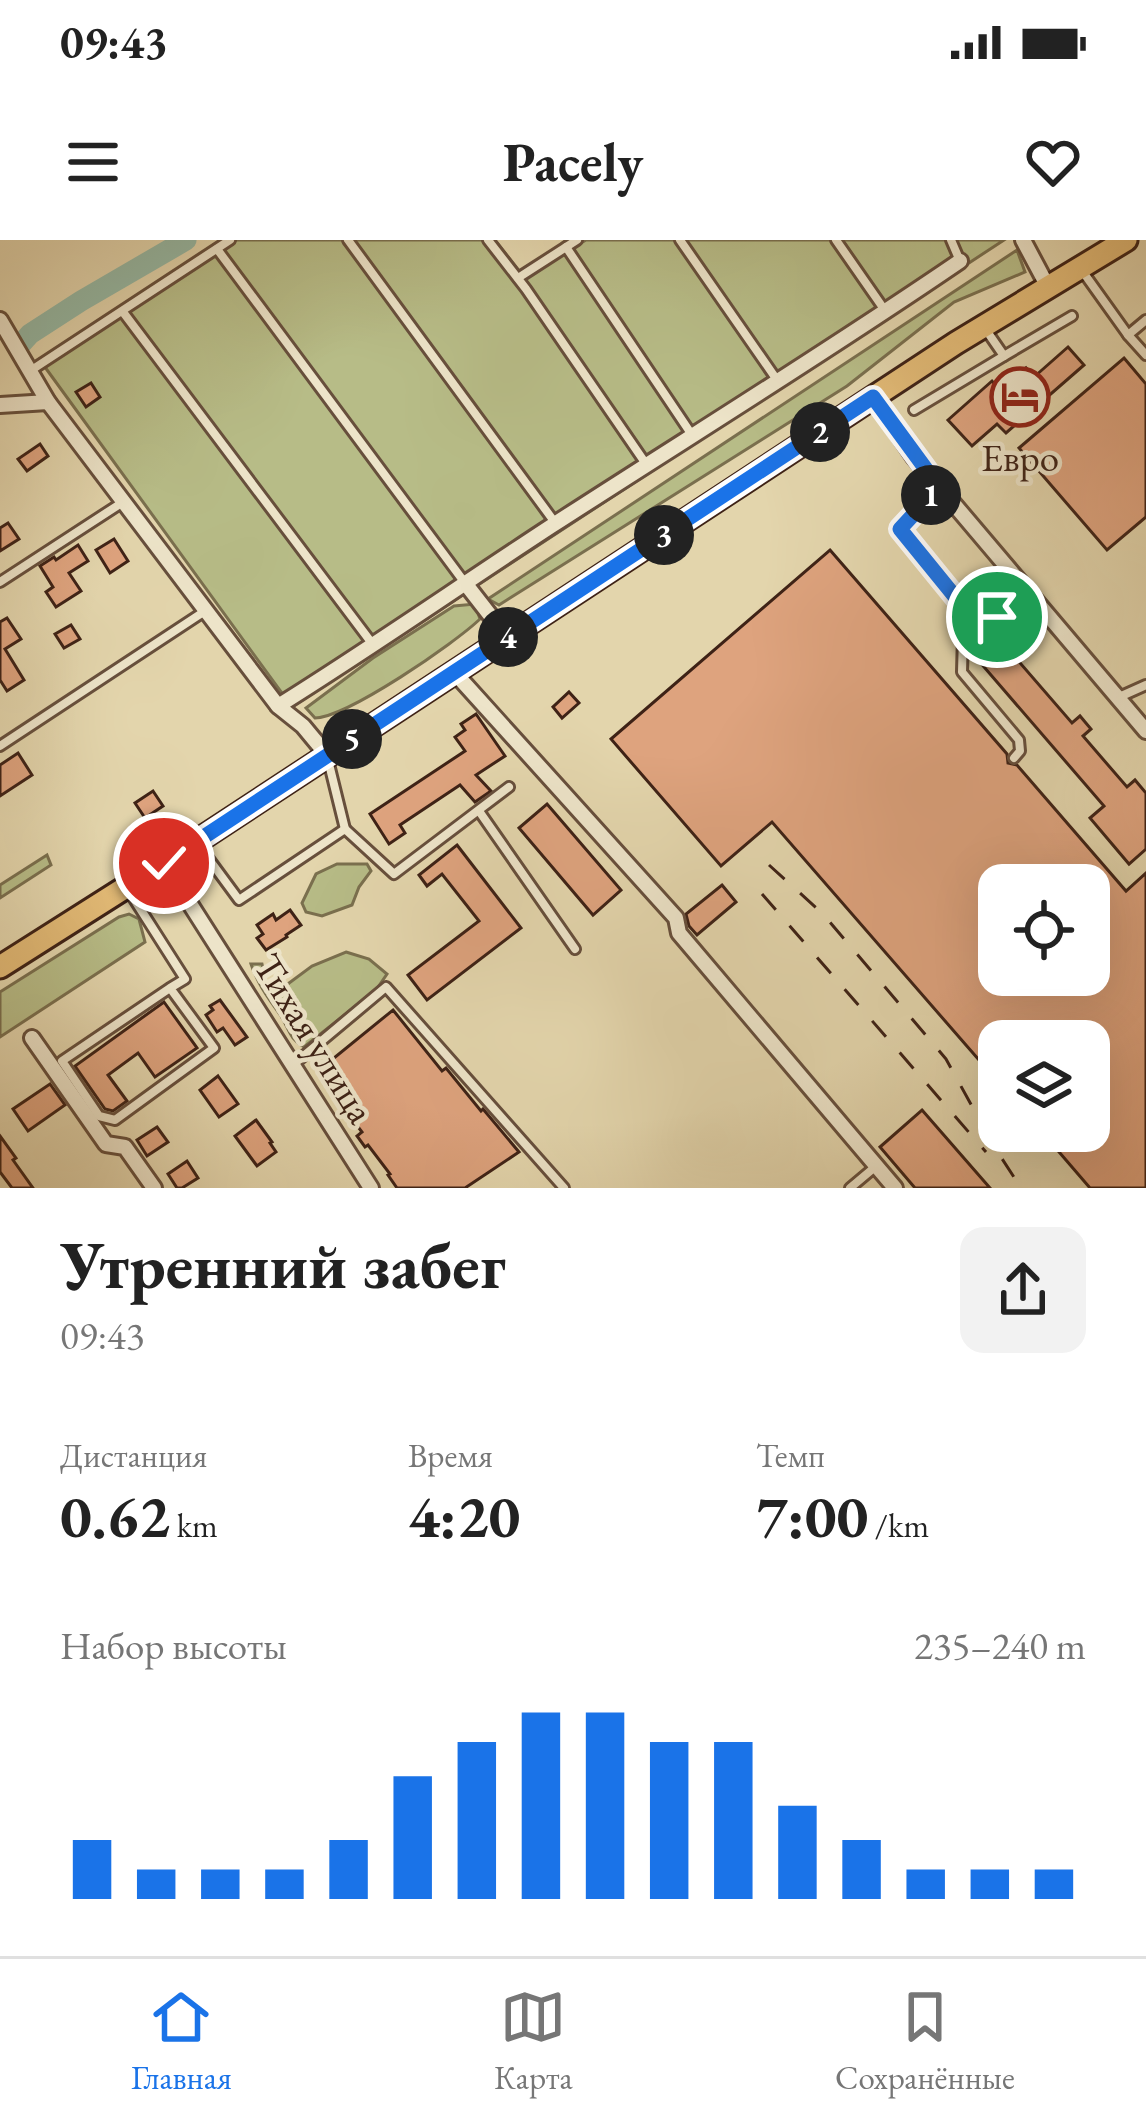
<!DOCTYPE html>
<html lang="ru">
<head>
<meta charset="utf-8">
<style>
  body { margin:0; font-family:"EB Garamond",serif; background:#f2f2f2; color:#222; height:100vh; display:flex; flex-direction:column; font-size:45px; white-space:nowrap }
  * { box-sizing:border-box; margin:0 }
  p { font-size:39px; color:#767676 }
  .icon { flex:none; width:66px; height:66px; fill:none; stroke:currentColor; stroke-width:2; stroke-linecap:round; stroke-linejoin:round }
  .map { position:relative; height:948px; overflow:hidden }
  .sheet { display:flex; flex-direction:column; background:#fff; flex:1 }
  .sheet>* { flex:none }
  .controls { position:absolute; left:978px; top:624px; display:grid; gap:24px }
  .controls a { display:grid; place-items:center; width:132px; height:132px; border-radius:24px; background:#fff; box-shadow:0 12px 48px #0002; font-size:60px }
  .pin { position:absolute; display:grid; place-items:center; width:102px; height:102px; color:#fff; margin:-51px; border:6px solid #fff; border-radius:50%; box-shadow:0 3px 12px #0007 }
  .km { position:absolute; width:60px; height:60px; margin:-30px; border-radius:50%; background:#222; color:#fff; font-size:33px; line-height:60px; text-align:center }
  .round { display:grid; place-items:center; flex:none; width:126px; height:126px; border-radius:24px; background:#f2f2f2 }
  .head { display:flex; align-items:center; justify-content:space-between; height:204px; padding:0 60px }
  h1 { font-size:66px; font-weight:700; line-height:90px }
  .stats { display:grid; grid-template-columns:repeat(3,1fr); gap:18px; height:204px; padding:12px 60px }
  .stats div { display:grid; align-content:center }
  .stats b { font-size:60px; font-weight:700 }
  .stats small { font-size:33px; font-weight:400 }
  .stats p { font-size:33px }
  .chart { height:336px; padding:24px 60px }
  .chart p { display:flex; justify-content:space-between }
  .chart svg { width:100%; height:216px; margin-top:12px; stroke:#1a73e8; stroke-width:6 }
  .status { display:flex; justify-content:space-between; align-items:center; height:84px; padding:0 60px; background:#fff; direction:ltr }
  .status svg { height:33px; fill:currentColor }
  header { display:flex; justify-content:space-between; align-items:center; height:156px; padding:0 60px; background:#fff; font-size:54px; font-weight:700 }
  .menu { display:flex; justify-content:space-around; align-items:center; height:168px; border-top:3px solid #e0e0e0; background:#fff; font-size:33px; color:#767676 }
  .menu a { display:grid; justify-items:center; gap:6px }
  .menu .active { color:#1a73e8 }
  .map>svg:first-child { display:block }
</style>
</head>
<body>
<div class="status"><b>09:43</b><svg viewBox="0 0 49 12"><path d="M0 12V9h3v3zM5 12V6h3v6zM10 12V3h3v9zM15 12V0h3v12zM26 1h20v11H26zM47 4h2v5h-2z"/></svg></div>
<header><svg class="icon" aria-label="menu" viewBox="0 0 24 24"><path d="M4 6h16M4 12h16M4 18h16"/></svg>Pacely<svg class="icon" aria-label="heart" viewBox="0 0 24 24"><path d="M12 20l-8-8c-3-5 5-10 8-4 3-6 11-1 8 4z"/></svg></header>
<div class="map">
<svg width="1146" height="948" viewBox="0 0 1146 948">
  <rect width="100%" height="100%" fill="#e3d5ac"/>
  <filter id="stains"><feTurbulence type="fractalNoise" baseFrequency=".00167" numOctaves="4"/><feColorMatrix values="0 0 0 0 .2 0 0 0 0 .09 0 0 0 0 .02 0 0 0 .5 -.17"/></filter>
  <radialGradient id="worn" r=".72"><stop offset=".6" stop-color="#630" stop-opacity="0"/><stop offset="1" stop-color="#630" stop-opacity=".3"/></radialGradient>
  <!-- green -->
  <g fill="#b7bc87" stroke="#7a6f4e" stroke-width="3">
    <path d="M 221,0 L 495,0 L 524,37 L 586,0 L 1004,0 L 292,467 L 42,123 Z"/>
    <path d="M 1017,10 L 1025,32 L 954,62 L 847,146 L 499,365 L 488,359 Z"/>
    <path d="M 475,364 L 480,379 C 455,403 348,477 315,478 L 306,468 L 373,418 L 454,366 Z"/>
    <path d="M 47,615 L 51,625 L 0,658 L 0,645 Z"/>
    <path d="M 337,624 L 367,624 L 371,631 L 359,647 L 352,665 L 322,676 L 306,672 L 302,663 L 316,634 Z"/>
    <path d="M 129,674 L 139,679 L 145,702 L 0,797 L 0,752 L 119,677 Z"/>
    <path d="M 346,712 L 369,719 L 387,734 L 376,750 L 304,807 C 290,800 289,789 281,776 C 269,759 258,745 251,724 L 262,724 L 266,742 L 277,752 L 312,726 Z"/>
  </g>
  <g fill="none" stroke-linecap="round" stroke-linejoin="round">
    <!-- river -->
    <path stroke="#96b9a5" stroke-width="21" d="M 20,105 L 30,94 L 81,61 L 186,0"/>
  </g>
  <!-- building -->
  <g fill="#dea37e" stroke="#3e2216" stroke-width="3" fill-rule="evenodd">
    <path d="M 1068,107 L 1084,125 L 1006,193 L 997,184 L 972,206 L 948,180 L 992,141 L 1001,151 L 1026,128 L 1034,137 Z"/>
    <path d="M 1124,118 L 1146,144 L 1146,277 L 1107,310 L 1019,208 Z"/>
    <path d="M 91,143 L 100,157 L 86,167 L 76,152 Z"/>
    <path d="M 40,204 L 48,216 L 27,231 L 18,219 Z"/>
    <path d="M 8,283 L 19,299 L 0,311 L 0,288 Z"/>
    <path d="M 114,299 L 128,321 L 110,333 L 96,310 Z"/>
    <path d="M 78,305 L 88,321 L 69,333 L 81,351 L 56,367 L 46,352 L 53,347 L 40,326 L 54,317 L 56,320 Z"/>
    <path d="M 830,310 L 1007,514 L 1008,523 L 1017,525 L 1126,651 L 1146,633 L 1146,948 L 1090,948 L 1041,891 L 1089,891 L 1089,801 L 999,801 L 999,843 L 772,582 L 721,626 L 611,499 ZM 999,645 L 1089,645 L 1089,735 L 999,735 Z"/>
    <path d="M 7,378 L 21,399 L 5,409 L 24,440 L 7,451 L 0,440 L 0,382 Z"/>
    <path d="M 71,385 L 80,399 L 64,408 L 55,394 Z"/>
    <path d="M 1001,401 L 1072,483 L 1080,476 L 1091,489 L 1083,496 L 1127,547 L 1135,540 L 1146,553 L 1146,609 L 1129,624 L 1090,578 L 1104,566 L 978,420 Z"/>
    <path d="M 569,452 L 579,463 L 562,478 L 553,467 Z"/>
    <path d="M 476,474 L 505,516 L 476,535 L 491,551 L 475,562 L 460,545 L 400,585 L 405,593 L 389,604 L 370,574 L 465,511 L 455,497 L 465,490 L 461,484 Z"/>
    <path d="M 18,513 L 32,535 L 0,556 L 0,525 Z"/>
    <path d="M 153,551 L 163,566 L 145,578 L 135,563 Z"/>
    <path d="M 547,564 L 621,650 L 593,675 L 519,588 Z"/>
    <path d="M 457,605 L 521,688 L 427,760 L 408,735 L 479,681 L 442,634 L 427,646 L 419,635 Z"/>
    <path d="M 722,645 L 736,662 L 697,695 L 689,686 L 686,674 Z"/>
    <path d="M 290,670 L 301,685 L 286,695 L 287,697 L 266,710 L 257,698 L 263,694 L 257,685 L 273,674 L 276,680 Z"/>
    <path d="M 220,760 L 247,797 L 235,805 L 223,788 L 217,792 L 206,775 L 213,770 L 210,766 Z"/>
    <path d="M 164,762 L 197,808 L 155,837 L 138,813 L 108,835 L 127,861 L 113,871 L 105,869 L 75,826 Z"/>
    <path d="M 393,770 L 442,831 L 446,828 L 481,871 L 483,869 L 519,912 L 465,948 L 397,948 L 388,935 L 390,934 L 368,905 L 365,907 L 357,896 L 362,892 L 339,862 L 342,860 L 318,831 Z"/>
    <path d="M 218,836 L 238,864 L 219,877 L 200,850 Z"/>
    <path d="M 50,844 L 65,865 L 28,891 L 13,869 Z"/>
    <path d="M 922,870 L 990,948 L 915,948 L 880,907 Z"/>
    <path d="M 256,880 L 272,902 L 270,903 L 276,912 L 257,926 L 235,896 Z"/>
    <path d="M 157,887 L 168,902 L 147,916 L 137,900 Z"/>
    <path d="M 0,896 L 16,918 L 13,920 L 33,948 L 12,948 L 0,932 Z"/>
    <path d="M 187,921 L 198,938 L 182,948 L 177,948 L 168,934 Z"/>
  </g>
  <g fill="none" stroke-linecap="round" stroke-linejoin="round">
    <!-- service casing -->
    <g stroke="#674f3c" stroke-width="14">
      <g id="service">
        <path d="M 348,0 L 556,284"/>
        <path d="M 488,0 L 526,49 L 646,224"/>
        <path d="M 680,0 L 777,140"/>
        <path d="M 836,0 L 886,72"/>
        <path d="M 951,0 L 960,21"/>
        <path d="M 566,7 L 692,195"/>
        <path d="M 217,9 L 465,343"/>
        <path d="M 1083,32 L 1128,95 L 1146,80"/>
        <path d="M 518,38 L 577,0"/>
        <path d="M 123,72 L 374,406"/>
        <path d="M 984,87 L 1004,116 L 1072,76"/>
        <path d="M 1128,95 L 1146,115"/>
        <path d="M 30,131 L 230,0"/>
        <path d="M 914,170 L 1004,116"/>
        <path d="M 939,247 L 900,289 L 974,380"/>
        <path d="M 0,342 L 123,262"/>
        <path d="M 1117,458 L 1146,445"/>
        <path d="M 0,506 L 205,371"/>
        <path d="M 1014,518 L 1020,511 L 1019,500 L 962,432 L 963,396 L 974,380 L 997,377 L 1028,354"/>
        <path d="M 328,520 L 345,589"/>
        <path d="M 479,571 L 575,709"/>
        <path d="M 197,603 L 239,660 L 345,589 L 394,634 L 509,547"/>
        <path d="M 127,648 L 185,739 L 170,748 L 62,821 L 99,876 L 115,880 L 214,808 L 170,748"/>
        <path d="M 294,824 L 386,747 L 564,948"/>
        <path d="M 850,948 L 875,927"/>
      </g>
    </g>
    <!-- minor casing -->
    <g stroke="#674f3c" stroke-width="20">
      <g id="minor">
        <path d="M 1023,0 L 1048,47"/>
        <path d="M 0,80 L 48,162 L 278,466"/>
        <path d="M 873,157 L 914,217 L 1146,491"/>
        <path d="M 0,165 L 48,162"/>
        <path d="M 465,343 L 507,397"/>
        <path d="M 454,432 L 676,678 L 679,693 L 895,948"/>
        <path d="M 327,515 L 303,486 L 278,466 C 371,408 461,345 553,285 C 689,197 827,112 960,21"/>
        <path d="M 164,623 L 371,948"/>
        <path d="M 32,798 L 106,904 L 125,907 L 154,948"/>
      </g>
    </g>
    <!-- primary casing -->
    <g stroke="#3e2216" stroke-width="27">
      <path id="primary" d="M 0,727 L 164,623 L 956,103 L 1126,0"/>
    </g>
    <!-- service -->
    <use href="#service" stroke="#ede4c9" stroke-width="8"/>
    <!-- minor -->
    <use href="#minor" stroke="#ede4c9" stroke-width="14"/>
    <!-- primary -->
    <use href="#primary" stroke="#e2ba76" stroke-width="21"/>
    <!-- rail -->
    <g stroke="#3e2216" stroke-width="3" stroke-dasharray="21 21" stroke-linecap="butt">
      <path d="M 769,625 L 823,674 L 946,819 L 995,908 L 1021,948"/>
      <path d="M 762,654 L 986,912"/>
    </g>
  </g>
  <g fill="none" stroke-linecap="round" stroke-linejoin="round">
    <!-- route casing -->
    <g stroke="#fff" stroke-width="24">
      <path id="route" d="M 164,623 L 873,157 L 939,247 L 900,289 L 974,380 L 997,377"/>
    </g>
    <!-- route -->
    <use href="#route" stroke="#1a73e8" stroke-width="15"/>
  </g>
  <!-- icons -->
  <defs>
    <g id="hotel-ring" transform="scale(3)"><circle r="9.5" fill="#ede4c9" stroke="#8f2418" stroke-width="1.5"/><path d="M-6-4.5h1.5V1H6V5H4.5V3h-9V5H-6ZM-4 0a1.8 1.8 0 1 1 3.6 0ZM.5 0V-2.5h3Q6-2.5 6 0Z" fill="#8f2418"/></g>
  </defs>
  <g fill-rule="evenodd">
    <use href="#hotel-ring" x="1020" y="157"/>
  </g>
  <g text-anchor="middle" stroke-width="9" stroke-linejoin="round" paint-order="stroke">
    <!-- poi labels -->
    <g font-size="39" fill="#3e2216" stroke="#ede4c9">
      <text x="1020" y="231">Евро</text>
    </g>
    <!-- street labels -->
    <g font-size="39" fill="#3e2216" stroke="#ede4c9">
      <text transform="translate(315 798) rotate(58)" y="14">Тихая улица</text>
    </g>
  </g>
  <rect width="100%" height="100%" filter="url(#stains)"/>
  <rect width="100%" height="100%" fill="url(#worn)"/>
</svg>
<div class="controls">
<a><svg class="icon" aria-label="locate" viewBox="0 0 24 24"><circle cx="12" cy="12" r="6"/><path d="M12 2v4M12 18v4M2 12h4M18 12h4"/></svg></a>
<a><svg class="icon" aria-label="layers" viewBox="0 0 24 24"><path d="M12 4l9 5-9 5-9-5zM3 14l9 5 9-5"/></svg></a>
</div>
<div class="pin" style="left:997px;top:377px;background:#1e9e55"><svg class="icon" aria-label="arrive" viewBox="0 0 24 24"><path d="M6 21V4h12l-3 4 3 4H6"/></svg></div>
<div class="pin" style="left:164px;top:623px;background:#d93025"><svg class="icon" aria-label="check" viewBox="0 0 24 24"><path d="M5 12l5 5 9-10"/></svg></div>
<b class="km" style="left:931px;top:255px">1</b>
<b class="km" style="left:820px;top:192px">2</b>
<b class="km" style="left:664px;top:295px">3</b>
<b class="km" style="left:508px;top:397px">4</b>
<b class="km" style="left:352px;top:499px">5</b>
</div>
<section class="sheet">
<div class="head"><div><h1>Утренний забег</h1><p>09:43</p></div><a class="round"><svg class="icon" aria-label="share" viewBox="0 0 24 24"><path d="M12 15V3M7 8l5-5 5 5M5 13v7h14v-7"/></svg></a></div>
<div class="stats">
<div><p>Дистанция</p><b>0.62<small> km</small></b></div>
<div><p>Время</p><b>4:20</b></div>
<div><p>Темп</p><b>7:00<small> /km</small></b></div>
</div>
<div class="chart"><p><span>Набор высоты</span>235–240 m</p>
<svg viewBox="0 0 160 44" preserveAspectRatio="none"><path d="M5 44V32M15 44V38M25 44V38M35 44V38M45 44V32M55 44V19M65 44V12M75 44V6M85 44V6M95 44V12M105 44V12M115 44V25M125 44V32M135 44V38M145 44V38M155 44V38"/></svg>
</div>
</section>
<nav class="menu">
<a class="active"><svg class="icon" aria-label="home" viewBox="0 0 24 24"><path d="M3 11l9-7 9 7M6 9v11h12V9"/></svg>Главная</a>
<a><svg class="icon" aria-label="map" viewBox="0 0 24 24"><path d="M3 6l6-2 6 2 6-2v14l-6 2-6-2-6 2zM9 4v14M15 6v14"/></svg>Карта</a>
<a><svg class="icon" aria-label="saved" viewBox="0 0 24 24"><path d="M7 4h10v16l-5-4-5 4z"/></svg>Сохранённые</a>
</nav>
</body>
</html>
